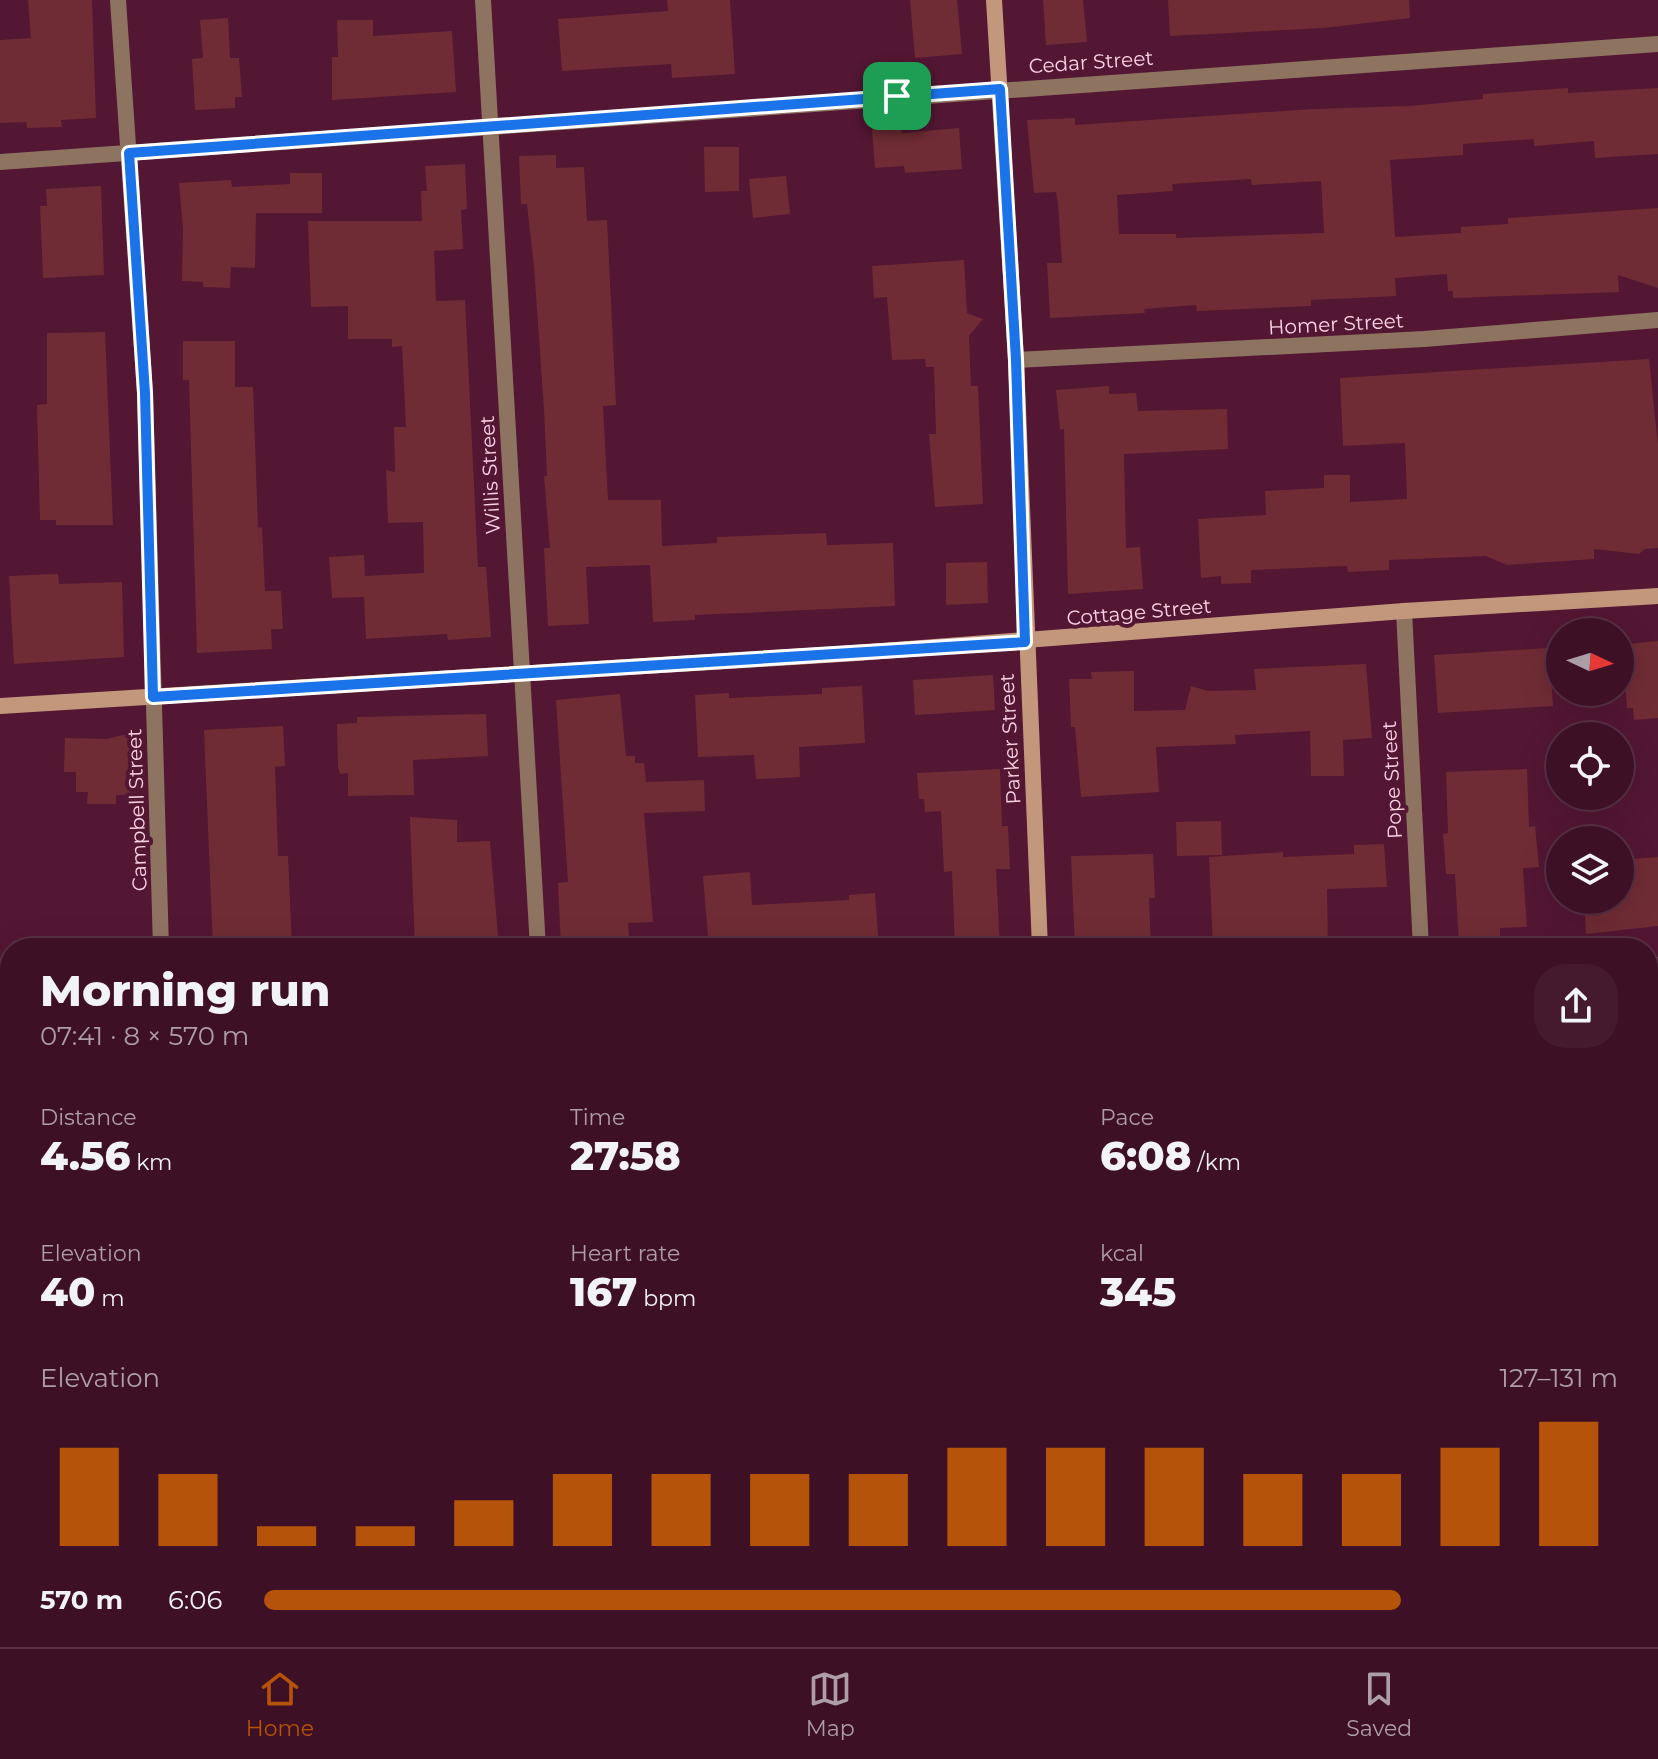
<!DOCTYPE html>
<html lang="en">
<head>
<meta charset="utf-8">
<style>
  body { margin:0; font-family:Montserrat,sans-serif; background:#45192e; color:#f1f3f6; height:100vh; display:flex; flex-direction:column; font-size:30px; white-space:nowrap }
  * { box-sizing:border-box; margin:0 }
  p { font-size:26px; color:#ad9da7 }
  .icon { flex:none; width:44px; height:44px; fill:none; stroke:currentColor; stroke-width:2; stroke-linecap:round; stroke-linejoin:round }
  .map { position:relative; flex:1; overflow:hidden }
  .sheet { position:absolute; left:0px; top:938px; width:1658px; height:710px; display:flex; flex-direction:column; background:#3e1026; border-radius:32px 32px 0 0; box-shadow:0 8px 32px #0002,0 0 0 2px #573043 }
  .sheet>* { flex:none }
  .needle { width:52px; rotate:94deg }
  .fabs { position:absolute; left:1546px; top:618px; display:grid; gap:16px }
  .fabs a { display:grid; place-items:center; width:88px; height:88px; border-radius:50%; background:#3e1026; box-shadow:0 8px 32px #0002,0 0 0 2px #573043; font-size:40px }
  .pin { position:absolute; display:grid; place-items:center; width:68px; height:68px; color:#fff; margin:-34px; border-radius:16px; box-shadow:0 4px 12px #0006 }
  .round { display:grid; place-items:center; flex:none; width:84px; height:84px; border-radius:32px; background:#45192e }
  .summary { display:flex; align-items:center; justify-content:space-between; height:136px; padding:0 40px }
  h1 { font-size:44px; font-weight:800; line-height:60px }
  .stats { display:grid; grid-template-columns:repeat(3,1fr); gap:12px; height:136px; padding:8px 40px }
  .stats div { display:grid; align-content:center }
  .stats b { font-size:40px; font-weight:800 }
  .stats small { font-size:22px; font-weight:400 }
  .stats p { font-size:22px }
  .chart { height:224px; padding:16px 40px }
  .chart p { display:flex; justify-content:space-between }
  .chart svg { width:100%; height:144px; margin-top:8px; stroke:#b45309; stroke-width:6 }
  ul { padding:0 40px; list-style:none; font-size:26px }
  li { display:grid; grid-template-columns:128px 96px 1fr; align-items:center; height:60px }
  li i { height:20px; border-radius:10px; background:#b45309 }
  .tabs { display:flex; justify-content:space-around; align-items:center; height:112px; border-top:2px solid #573043; background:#3e1026; font-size:22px; color:#ad9da7 }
  .tabs a { display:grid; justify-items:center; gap:4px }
  .tabs .on { color:#b45309 }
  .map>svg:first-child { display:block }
</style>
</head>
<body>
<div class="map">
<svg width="1658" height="1647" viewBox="0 0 1658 1647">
  <rect width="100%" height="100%" fill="#531633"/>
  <!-- built -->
  <rect fill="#601a3c" x="1105" y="1638" width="340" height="9"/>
  <!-- building -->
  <g fill="#702c35" fill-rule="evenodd">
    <path d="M 28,0 L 92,0 L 96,118 L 61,120 L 62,127 L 27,128 L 26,122 L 0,123 L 0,40 L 31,38 Z"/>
    <path d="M 667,0 L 730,0 L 735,74 L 672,78 L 671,64 L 562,71 L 558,19 L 668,11 Z"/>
    <path d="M 910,0 L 957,0 L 962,54 L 915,58 Z"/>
    <path d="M 1043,0 L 1083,0 L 1087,42 L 1046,45 Z"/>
    <path d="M 1168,0 L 1409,0 L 1410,18 L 1323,28 L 1170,36 Z"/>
    <path d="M 228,18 L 230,58 L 239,58 L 242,97 L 235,97 L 235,108 L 195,110 L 192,59 L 203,58 L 200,20 Z"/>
    <path d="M 337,20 L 373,20 L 373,36 L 452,31 L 456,92 L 332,100 L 332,57 L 338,57 Z"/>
    <path d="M 1568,88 L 1568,93 L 1658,88 L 1658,154 L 1595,158 L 1594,141 L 1534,146 L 1534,139 L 1463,144 L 1463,155 L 1390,160 L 1395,237 L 1461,233 L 1461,227 L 1508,224 L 1508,218 L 1658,208 L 1658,288 L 1618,275 L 1619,292 L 1453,298 L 1453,291 L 1448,291 L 1447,274 L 1395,278 L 1396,296 L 1311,300 L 1311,306 L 1197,311 L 1196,305 L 1144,309 L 1145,313 L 1050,318 L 1047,263 L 1062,263 L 1058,203 L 1056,192 L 1034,193 L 1027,120 L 1075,118 L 1075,125 L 1314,109 L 1409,106 L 1483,99 L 1483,94 ZM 1251,179 L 1252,185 L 1321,181 L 1324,233 L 1176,238 L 1176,234 L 1119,234 L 1117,195 L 1173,191 L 1172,184 Z"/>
    <path d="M 901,127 L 902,133 L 959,128 L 962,169 L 905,173 L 904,166 L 875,168 L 872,129 Z"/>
    <path d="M 704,147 L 739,147 L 739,191 L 705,192 Z"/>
    <path d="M 556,155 L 556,168 L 584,167 L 587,221 L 607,220 L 616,405 L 603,406 L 608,500 L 661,500 L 662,546 L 717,543 L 717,537 L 826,533 L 827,545 L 893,543 L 895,606 L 695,615 L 695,620 L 653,622 L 650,565 L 586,567 L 589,624 L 548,626 L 544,548 L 550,548 L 544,476 L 547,476 L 544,409 L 534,267 L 527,204 L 521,204 L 519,156 Z"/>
    <path d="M 465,164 L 467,209 L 461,210 L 463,249 L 434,251 L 436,301 L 465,300 L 478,567 L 486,567 L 491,637 L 448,640 L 447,634 L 366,639 L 364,597 L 332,598 L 329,557 L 364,555 L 365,576 L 424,573 L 423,522 L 388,523 L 386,470 L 395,472 L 394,427 L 406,427 L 402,346 L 392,347 L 392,339 L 348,339 L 348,306 L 311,307 L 308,221 L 422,221 L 421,191 L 427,191 L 425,166 Z"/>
    <path d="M 290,173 L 322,173 L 322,213 L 256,213 L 255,268 L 231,267 L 230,288 L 203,287 L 203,282 L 182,281 L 183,229 L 179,183 L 231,180 L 232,187 L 290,184 Z"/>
    <path d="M 786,176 L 790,214 L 753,218 L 749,179 Z"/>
    <path d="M 101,186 L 104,275 L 43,278 L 40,206 L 47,206 L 46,189 Z"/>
    <path d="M 964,260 L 967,313 L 983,319 L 969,336 L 971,386 L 978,386 L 983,504 L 935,507 L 929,434 L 936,434 L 934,367 L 926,367 L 925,359 L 892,360 L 887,297 L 874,298 L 872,266 Z"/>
    <path d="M 105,332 L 113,525 L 56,525 L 56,520 L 40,520 L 37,405 L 47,404 L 47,333 Z"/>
    <path d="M 183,341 L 235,341 L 235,387 L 253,387 L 258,528 L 262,527 L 265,591 L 281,591 L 283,629 L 271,629 L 272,649 L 197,653 L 189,380 L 183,380 Z"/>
    <path d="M 1649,359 L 1658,445 L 1658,548 L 1645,549 L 1639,554 L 1594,549 L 1594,559 L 1507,565 L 1486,556 L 1389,560 L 1389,570 L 1348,572 L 1347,566 L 1251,570 L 1251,583 L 1221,584 L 1221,576 L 1201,578 L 1198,519 L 1266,515 L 1265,491 L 1324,488 L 1324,475 L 1350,475 L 1350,502 L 1407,499 L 1405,443 L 1343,446 L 1340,378 Z"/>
    <path d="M 1109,386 L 1109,394 L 1136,393 L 1138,411 L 1227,409 L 1228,449 L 1124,454 L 1126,548 L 1140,547 L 1143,589 L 1068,594 L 1064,429 L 1060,430 L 1056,390 Z"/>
    <path d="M 987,562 L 988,603 L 946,605 L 946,563 Z"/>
    <path d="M 58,574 L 59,584 L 122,582 L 124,657 L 14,664 L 9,576 Z"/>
    <path d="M 1658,641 L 1658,718 L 1634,720 L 1633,708 L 1627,708 L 1624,665 L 1630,664 L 1628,644 Z"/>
    <path d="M 1549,648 L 1553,706 L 1438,713 L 1434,655 Z"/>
    <path d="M 1366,664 L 1372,738 L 1343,740 L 1344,776 L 1311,776 L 1310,731 L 1235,735 L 1236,744 L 1156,747 L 1159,792 L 1081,797 L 1075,727 L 1071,727 L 1069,679 L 1092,679 L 1091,672 L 1134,671 L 1134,711 L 1185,710 L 1191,686 L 1208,691 L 1256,690 L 1254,669 Z"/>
    <path d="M 993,675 L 995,710 L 915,715 L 913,680 Z"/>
    <path d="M 862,686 L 865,743 L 799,747 L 800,777 L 756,779 L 754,755 L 698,757 L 695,695 L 729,693 L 729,698 L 822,694 L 822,688 Z"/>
    <path d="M 620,694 L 626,756 L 635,756 L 635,763 L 644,763 L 646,782 L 704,780 L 705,811 L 644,813 L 653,922 L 628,923 L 630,948 L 561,948 L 558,883 L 568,882 L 556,700 Z"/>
    <path d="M 486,714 L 488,756 L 413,760 L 414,795 L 348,796 L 348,773 L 340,774 L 338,767 L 337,724 L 357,723 L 357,717 Z"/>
    <path d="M 283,726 L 285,766 L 275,767 L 278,856 L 288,856 L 292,948 L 213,948 L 204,730 Z"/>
    <path d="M 131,733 L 131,762 L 137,762 L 136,795 L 116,795 L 116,804 L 87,804 L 88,792 L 76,792 L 76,772 L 64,772 L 65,738 L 107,739 Z"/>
    <path d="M 1000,769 L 1002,826 L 1008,826 L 1010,869 L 996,869 L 1000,948 L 955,948 L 952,871 L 944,872 L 941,811 L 925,812 L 924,799 L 919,799 L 917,773 Z"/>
    <path d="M 1527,769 L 1529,827 L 1535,826 L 1539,867 L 1523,868 L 1527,927 L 1500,928 L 1500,943 L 1459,945 L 1455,874 L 1446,874 L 1443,834 L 1448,833 L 1446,772 Z"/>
    <path d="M 410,817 L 457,820 L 457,842 L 490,841 L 499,948 L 415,948 Z"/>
    <path d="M 1221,821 L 1222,855 L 1177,856 L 1176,822 Z"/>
    <path d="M 1384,844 L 1387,887 L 1327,889 L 1328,948 L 1213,948 L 1209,857 L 1283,852 L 1283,857 L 1354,854 L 1354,845 Z"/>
    <path d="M 1153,854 L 1155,898 L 1149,898 L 1151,948 L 1075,948 L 1071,856 Z"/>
    <path d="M 1658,857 L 1658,926 L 1586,934 L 1584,900 L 1620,900 L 1620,860 Z"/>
    <path d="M 750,872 L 752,905 L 849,900 L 849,895 L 875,893 L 879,948 L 709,948 L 703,876 Z"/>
  </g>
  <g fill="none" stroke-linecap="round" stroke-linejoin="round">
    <!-- minor -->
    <g stroke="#8e7361" stroke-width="16">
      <path d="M 118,0 L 145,393 L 161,948"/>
      <path d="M 483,0 L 538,948"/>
      <path d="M 0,162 L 1658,44"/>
      <path d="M 1016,360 L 1424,339 L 1658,320"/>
      <path d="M 1404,611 L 1421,948"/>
      <path d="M 1648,966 L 1658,965"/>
      <path d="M 0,1071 L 10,1070"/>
      <path d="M 192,1638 L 192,1647"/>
      <path d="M 570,1638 L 571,1647"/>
      <path d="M 1472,1638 L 1473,1647"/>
    </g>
    <!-- secondary -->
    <g stroke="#c3977b" stroke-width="16">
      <path d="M 994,0 L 1016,360 L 1040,948"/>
      <path d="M 0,706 L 857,653 L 1404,611 L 1658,596"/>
      <path d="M 1648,1333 L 1658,1332"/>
      <path d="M 0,1443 L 10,1442"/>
      <path d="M 1074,1638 L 1075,1647"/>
    </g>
  </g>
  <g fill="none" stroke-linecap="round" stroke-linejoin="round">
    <!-- route casing -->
    <g stroke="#fff" stroke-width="16">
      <path id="route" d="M 1000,89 L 1016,360 L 1025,642 L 153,697 L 145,393 L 129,153 Z"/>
    </g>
    <!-- route -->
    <use href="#route" stroke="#1a73e8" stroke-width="10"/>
  </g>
  <g text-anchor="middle" stroke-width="8" stroke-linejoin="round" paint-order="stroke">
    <!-- street labels -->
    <g font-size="20" fill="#fbd4e2" stroke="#531633">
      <text transform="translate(1091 62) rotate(-4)" y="7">Cedar Street</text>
      <text transform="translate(1336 324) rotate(-3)" y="7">Homer Street</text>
      <text transform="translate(490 475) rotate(-93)" y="7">Willis Street</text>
      <text transform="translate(1139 612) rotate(-5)" y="7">Cottage Street</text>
      <text transform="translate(1010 739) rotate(-93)" y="7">Parker Street</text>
      <text transform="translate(1392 780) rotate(-93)" y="7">Pope Street</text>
      <text transform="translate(137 810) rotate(-92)" y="7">Campbell Street</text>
    </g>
  </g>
</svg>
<div class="fabs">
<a><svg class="needle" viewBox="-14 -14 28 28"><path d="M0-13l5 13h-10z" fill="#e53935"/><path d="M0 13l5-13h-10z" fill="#ad9da7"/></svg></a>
<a><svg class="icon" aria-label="locate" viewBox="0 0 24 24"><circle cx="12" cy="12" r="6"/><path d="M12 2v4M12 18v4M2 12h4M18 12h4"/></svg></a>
<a><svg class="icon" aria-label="layers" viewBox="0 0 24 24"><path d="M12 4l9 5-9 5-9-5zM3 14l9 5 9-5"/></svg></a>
</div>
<div class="pin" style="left:897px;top:96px;background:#1e9e55"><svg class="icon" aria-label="arrive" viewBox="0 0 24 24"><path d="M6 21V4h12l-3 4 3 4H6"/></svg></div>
<section class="sheet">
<div class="summary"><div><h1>Morning run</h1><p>07:41 · 8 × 570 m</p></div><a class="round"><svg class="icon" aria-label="share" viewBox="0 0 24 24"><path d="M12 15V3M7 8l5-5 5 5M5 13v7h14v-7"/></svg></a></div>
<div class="stats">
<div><p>Distance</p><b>4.56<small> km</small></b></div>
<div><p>Time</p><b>27:58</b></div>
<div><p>Pace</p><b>6:08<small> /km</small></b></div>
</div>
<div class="stats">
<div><p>Elevation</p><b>40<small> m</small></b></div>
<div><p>Heart rate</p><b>167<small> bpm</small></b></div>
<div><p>kcal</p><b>345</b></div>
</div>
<div class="chart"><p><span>Elevation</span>127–131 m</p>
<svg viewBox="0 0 160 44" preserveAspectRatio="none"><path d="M5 44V14M15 44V22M25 44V38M35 44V38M45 44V30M55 44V22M65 44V22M75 44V22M85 44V22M95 44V14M105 44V14M115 44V14M125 44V22M135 44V22M145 44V14M155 44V6"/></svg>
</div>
<ul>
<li><b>570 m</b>6:06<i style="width:84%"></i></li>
</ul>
</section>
</div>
<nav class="tabs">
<a class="on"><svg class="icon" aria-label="home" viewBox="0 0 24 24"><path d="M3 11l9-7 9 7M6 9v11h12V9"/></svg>Home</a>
<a><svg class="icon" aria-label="map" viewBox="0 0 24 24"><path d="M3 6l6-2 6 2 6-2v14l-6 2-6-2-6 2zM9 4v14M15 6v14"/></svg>Map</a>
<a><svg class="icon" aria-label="saved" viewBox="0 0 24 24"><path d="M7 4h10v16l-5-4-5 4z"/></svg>Saved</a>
</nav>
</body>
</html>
